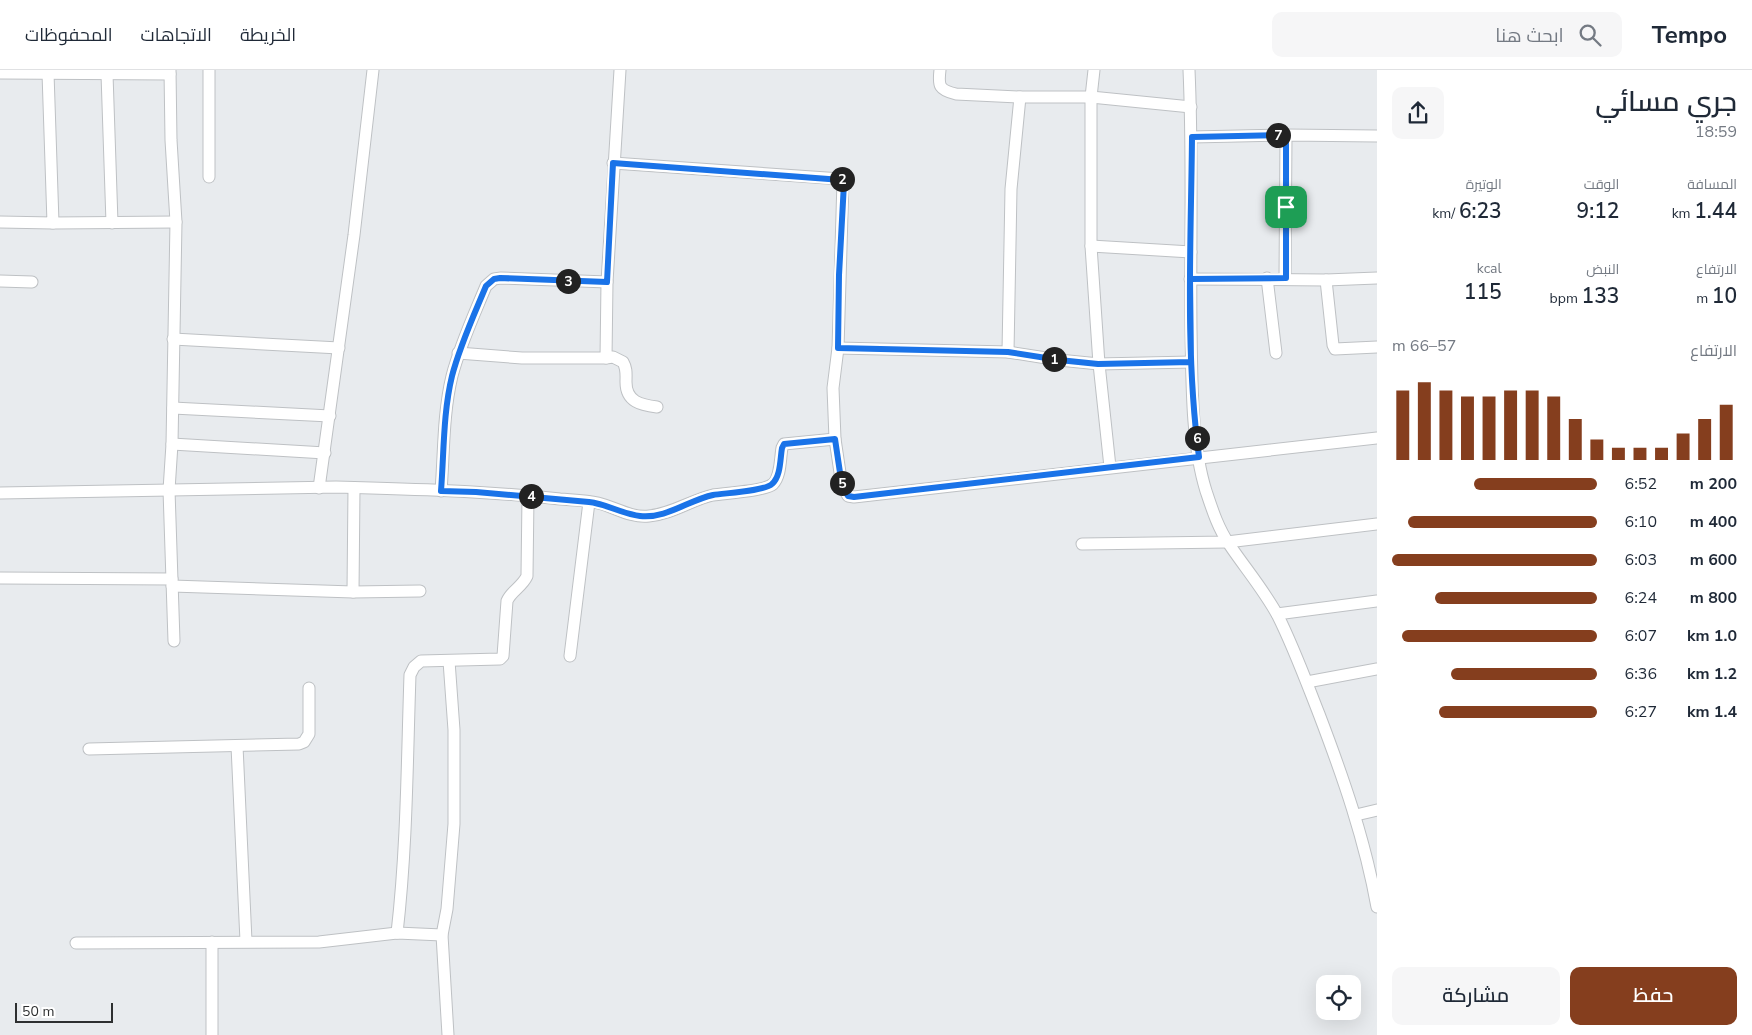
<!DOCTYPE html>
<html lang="ar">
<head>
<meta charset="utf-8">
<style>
  body { margin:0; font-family:"Nunito Sans",Cairo,sans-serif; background:#f6f6f7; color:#1f2937; direction:rtl; height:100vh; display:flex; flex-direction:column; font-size:19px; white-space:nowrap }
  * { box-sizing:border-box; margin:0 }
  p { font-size:16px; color:#747a83 }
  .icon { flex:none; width:28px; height:28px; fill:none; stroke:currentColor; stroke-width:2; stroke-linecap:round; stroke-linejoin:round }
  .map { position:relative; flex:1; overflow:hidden; direction:ltr }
  .side { display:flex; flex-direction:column; background:#fff; width:375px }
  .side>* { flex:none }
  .tools { position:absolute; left:1316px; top:905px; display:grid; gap:10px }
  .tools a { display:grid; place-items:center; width:45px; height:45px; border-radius:10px; background:#fff; box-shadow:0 5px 20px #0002; font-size:25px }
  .scale { position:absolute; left:15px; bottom:12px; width:98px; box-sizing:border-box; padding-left:5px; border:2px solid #2d2f30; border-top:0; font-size:14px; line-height:18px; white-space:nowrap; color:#2d2f30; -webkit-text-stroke:4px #fff; paint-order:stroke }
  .pin { position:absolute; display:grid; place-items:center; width:42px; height:42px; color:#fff; margin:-21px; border-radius:10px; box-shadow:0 2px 8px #0006 }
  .km { position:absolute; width:25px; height:25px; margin:-12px; border-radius:50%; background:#222; color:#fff; font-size:14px; line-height:25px; text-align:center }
  .round { display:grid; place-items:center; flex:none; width:52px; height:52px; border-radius:10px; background:#f6f6f7 }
  .summary { display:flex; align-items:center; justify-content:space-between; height:85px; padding:0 15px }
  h1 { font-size:28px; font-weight:600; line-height:38px }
  .metrics { display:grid; grid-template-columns:repeat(3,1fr); gap:8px; height:85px; padding:5px 15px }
  .metrics div { display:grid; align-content:center }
  .metrics b { font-size:21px; font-weight:600 }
  .metrics small { font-size:14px; font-weight:400 }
  .metrics p { font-size:14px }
  .chart { height:140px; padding:10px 15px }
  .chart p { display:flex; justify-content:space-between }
  .chart svg { width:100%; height:90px; margin-top:5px; stroke:#853e1e; stroke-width:6 }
  .button { display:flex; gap:10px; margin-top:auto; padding:10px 15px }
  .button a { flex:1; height:58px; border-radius:10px; background:#853e1e; color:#fff; font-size:20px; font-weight:600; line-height:58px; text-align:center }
  .button a+a { background:#f6f6f7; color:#1f2937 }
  ul { padding:0 15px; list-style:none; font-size:16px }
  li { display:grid; grid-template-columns:80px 60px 1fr; align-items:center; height:38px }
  li i { height:12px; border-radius:6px; background:#853e1e }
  header { display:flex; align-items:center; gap:30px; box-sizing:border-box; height:70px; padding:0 25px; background:#fff; border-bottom:1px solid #e0e1e3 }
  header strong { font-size:24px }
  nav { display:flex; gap:28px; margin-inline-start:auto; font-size:18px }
  .search { width:350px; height:45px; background:#f6f6f7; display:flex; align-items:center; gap:12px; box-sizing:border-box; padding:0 18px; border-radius:10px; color:#747a83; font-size:19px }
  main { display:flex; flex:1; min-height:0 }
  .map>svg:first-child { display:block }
</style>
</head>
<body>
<header>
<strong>Tempo</strong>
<div class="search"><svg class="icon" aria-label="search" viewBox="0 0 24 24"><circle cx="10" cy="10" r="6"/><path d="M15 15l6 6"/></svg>ابحث هنا</div>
<nav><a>الخريطة</a><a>الاتجاهات</a><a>المحفوظات</a></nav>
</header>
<main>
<section class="side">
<div class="summary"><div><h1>جري مسائي</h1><p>18:59</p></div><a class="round"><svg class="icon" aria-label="share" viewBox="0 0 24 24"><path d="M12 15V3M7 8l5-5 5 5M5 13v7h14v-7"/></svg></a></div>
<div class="metrics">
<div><p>المسافة</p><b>1.44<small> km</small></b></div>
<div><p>الوقت</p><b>9:12</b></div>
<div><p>الوتيرة</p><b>6:23<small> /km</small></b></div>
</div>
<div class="metrics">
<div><p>الارتفاع</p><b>10<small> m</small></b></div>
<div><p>النبض</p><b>133<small> bpm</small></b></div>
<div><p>kcal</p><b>115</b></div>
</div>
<div class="chart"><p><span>الارتفاع</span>57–66 m</p>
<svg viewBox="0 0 160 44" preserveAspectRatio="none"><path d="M5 44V10M15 44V6M25 44V10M35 44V13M45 44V13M55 44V10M65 44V10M75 44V13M85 44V24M95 44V34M105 44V38M115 44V38M125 44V38M135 44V31M145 44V24M155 44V17"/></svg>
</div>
<ul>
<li><b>200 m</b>6:52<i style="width:60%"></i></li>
<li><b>400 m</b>6:10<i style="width:92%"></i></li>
<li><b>600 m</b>6:03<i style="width:100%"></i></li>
<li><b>800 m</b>6:24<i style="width:79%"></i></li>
<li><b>1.0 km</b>6:07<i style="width:95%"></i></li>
<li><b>1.2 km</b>6:36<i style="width:71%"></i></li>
<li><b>1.4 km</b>6:27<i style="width:77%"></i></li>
</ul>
<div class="button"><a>حفظ</a><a>مشاركة</a></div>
</section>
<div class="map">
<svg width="1377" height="965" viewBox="0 0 1377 965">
  <rect width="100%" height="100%" fill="#e8ebee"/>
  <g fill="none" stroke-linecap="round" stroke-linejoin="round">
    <!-- street casing -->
    <g stroke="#bec1c4" stroke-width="13">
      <g id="street">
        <path d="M 170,0 L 171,70 L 176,152 L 172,374 L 169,420 L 174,571"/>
        <path d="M 620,0 L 607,212 L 606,288 L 613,287 L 623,292 C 627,299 626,304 626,312 C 626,332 641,335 657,337"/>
        <path d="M 940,0 C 938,16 939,20 956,24 L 1020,27 L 1091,27 L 1191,37"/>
        <path d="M 1094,0 L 1091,27 L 1091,176 L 1099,294 L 1110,397"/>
        <path d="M 1189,0 C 1193,87 1190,173 1191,259 C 1192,310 1191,373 1206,421 C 1212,439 1218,458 1229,474 C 1245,498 1264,520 1278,546 C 1294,578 1306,611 1319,644 C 1343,707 1365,770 1377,837"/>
        <path d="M 0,3 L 170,4"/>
        <path d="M 107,4 L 112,153"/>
        <path d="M 1192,67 L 1286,65 L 1377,66"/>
        <path d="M 613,93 L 841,109 L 843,111 L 838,278 L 833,318 L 835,369 L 842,416 L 848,426 L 854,427 L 1377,368"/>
        <path d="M 209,107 L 209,0"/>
        <path d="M 0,152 L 53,153 L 48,3"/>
        <path d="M 53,153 L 176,152"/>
        <path d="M 1091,176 L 1191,182"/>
        <path d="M 1267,208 L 1276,283"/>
        <path d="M 1190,209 L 1326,210 L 1377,208"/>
        <path d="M 1285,209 L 1286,65"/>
        <path d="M 1326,210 L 1333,275 L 1335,279 L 1377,277"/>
        <path d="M 0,211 L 32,212"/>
        <path d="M 173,269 L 339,278"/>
        <path d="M 838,278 L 1008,282 L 1059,290 L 1099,294 L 1191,292"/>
        <path d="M 1008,282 L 1011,119 L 1020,27"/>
        <path d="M 458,283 L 522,288 L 606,288"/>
        <path d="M 173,338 L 330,346"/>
        <path d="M 172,374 L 325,383"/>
        <path d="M 319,418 L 354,165 L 373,0"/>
        <path d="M 441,421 C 444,383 443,343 452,306 C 460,275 474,245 486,216 L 494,209 L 501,208 L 607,212"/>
        <path d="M 0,423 L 336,417 C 411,419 486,421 560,429 C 572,430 586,430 598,433 C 615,437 630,448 649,446 C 672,444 691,430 713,425 C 726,423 765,421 773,414 C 781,406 780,389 782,378 L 784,374 L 835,369"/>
        <path d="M 1082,474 L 1227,472 L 1377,454"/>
        <path d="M 0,508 L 172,509"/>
        <path d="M 172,516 L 353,522 L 420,521"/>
        <path d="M 353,522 L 354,418"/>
        <path d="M 1277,544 L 1377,531"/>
        <path d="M 570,586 L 589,432"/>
        <path d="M 1307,612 L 1377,599"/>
        <path d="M 237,676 L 246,871"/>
        <path d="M 89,679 L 299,674 L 304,672 L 309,664 L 309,618"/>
        <path d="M 1356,745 L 1377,740"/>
        <path d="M 397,863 C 407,776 407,692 410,605 L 414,597 L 421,591 L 500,589 L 503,586 L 507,531 C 511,521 522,517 527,506 L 528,426"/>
        <path d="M 212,872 L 212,965"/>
        <path d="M 76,873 L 319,872 L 397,863 L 442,865"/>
        <path d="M 448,965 L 442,865 L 447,839 L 454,754 L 454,660 L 449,591"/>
      </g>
    </g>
    <!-- street -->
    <use href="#street" stroke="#fff" stroke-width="11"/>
  </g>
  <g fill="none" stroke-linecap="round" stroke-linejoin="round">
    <!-- route casing -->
    <g stroke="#fff" stroke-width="10">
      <path id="route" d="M 1286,137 L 1286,208 L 1190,209 L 1191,292 L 1098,294 L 1059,290 L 1008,282 L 838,278 L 839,205 L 844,113 L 842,110 L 613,93 L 607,212 L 500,208 L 494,209 L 486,216 C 474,245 460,275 452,306 C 443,343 444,383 441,421 L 476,422 L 589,432 C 607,434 622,444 640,446 C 666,449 689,430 713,425 C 725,423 765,421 772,414 C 781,406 780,389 782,378 L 784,374 L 835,369 L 842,416 L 848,426 L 854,427 L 1199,387 C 1185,281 1191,174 1192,67 L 1286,65 L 1286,137"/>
    </g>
    <!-- route -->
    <use href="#route" stroke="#1a73e8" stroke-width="6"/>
  </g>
</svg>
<div class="tools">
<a><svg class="icon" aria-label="locate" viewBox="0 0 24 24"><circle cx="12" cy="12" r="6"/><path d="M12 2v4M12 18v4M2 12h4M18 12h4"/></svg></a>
</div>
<div class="scale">50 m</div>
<div class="pin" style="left:1286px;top:137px;background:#1e9e55"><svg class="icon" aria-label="arrive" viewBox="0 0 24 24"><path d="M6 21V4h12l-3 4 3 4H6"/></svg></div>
<b class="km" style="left:1054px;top:289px">1</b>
<b class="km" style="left:842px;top:109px">2</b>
<b class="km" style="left:568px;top:211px">3</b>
<b class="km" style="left:531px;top:426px">4</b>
<b class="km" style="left:842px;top:413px">5</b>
<b class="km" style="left:1197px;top:368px">6</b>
<b class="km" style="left:1278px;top:65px">7</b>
</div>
</main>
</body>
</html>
